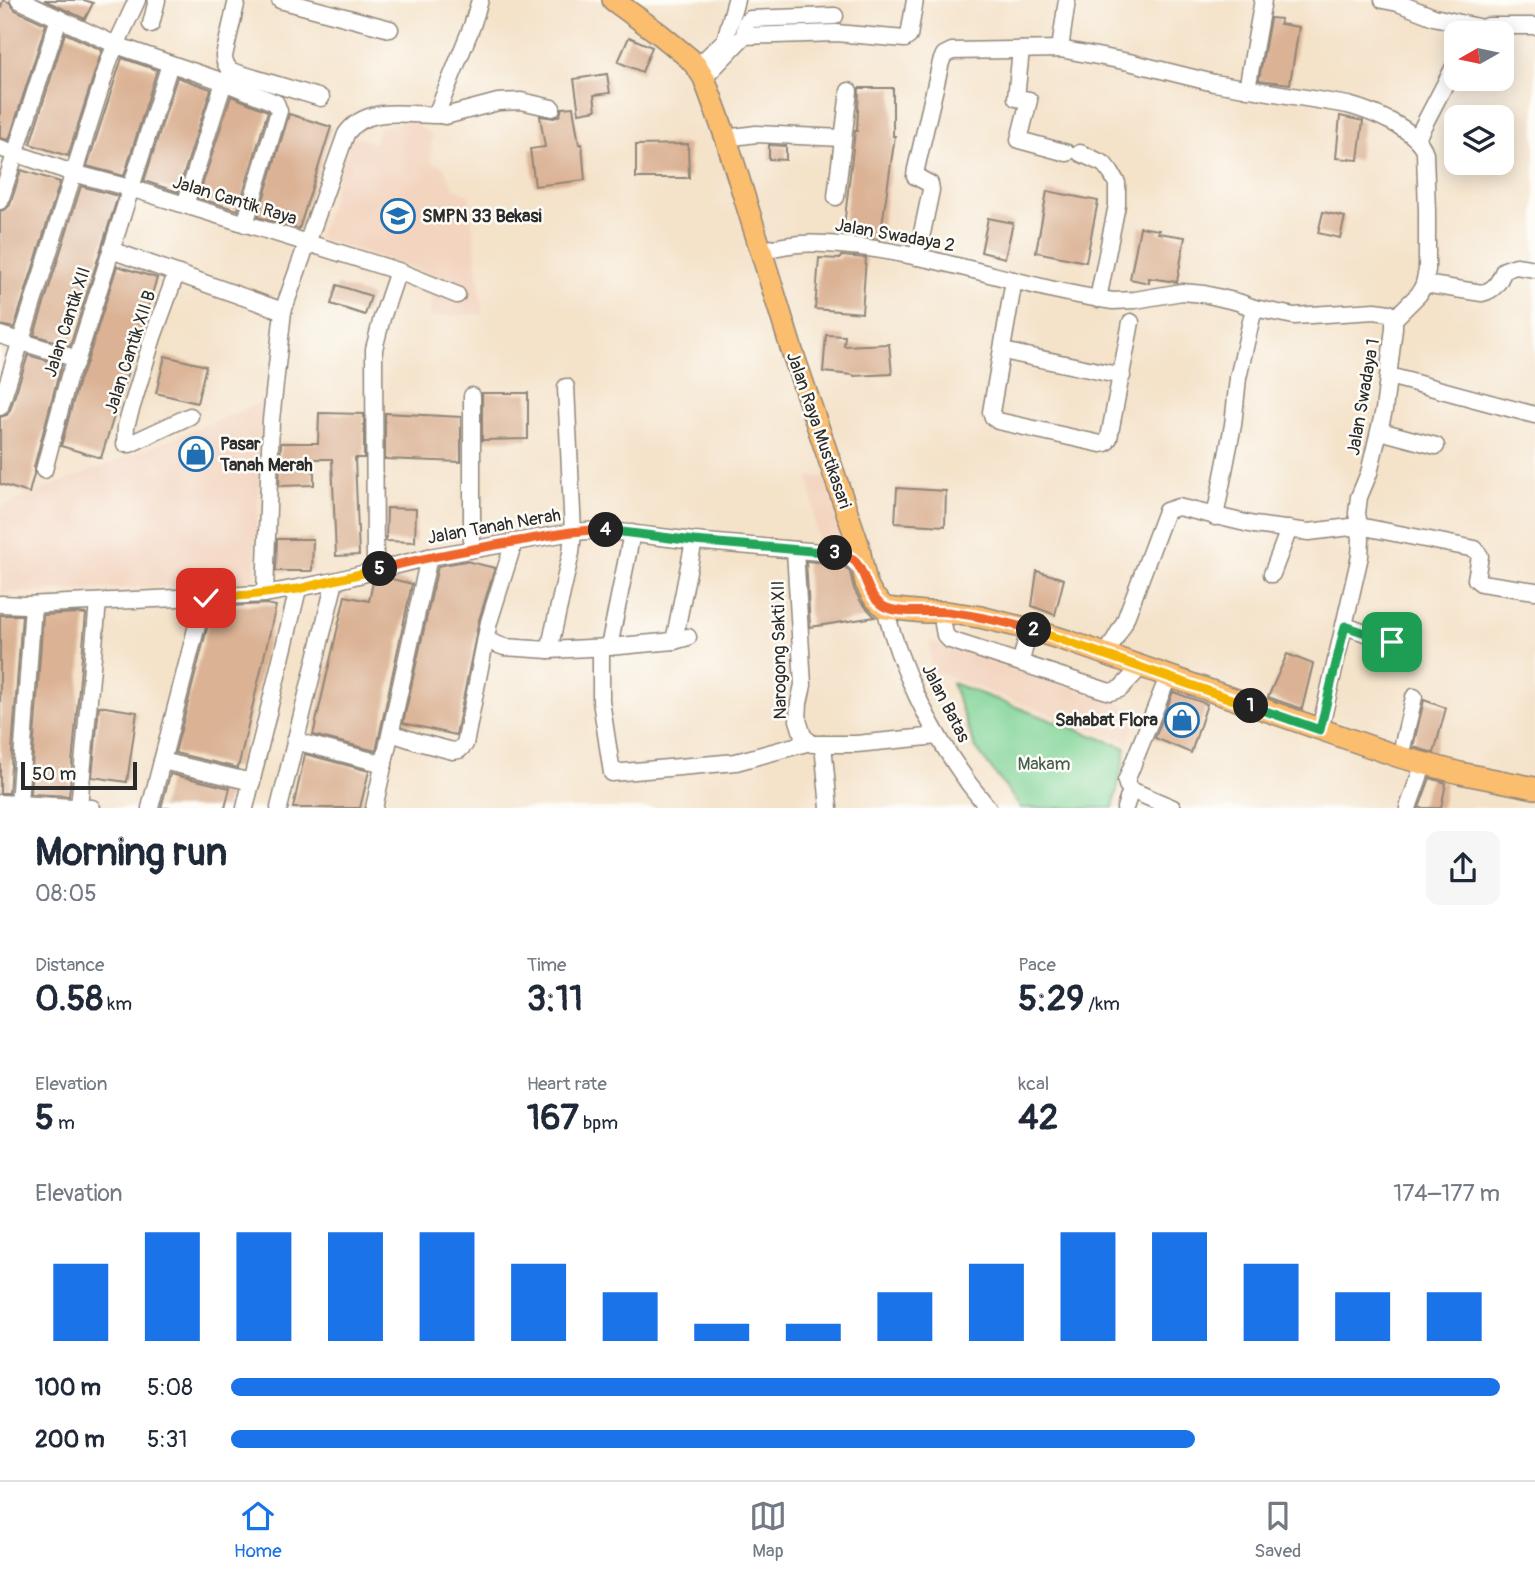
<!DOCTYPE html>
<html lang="en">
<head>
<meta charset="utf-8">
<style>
  body { margin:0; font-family:Pangolin,sans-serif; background:#f6f6f7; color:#1f2937; height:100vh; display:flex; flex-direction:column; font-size:26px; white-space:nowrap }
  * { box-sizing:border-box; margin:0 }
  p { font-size:23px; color:#747a83 }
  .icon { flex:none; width:38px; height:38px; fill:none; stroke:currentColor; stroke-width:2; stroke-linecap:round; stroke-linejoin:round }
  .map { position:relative; height:808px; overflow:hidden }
  .side { display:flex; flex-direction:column; background:#fff; flex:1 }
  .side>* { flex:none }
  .needle { width:46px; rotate:261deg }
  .fabs { position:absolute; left:1444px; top:21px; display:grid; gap:14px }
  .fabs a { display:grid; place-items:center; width:70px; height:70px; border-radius:14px; background:#fff; box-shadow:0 4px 18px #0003; font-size:35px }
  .scale { position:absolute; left:21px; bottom:18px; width:116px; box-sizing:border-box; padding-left:7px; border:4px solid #2b2b2b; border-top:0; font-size:19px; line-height:24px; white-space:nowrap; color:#2b2b2b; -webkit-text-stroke:5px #fdfcf7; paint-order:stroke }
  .pin { position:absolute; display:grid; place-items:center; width:60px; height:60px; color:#fff; margin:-30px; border-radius:14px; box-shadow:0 4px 10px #0006 }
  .km { position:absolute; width:35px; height:35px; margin:-18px; border-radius:50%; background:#222; color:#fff; font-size:19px; line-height:35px; text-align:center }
  .round { display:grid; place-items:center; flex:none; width:74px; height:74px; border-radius:14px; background:#f6f6f7 }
  .headline { display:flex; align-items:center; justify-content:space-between; height:119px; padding:0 35px }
  h1 { font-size:38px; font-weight:700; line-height:52px }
  .figures { display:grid; grid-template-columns:repeat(3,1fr); gap:10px; height:119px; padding:7px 35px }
  .figures div { display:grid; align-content:center }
  .figures b { font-size:35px; font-weight:700 }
  .figures small { font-size:19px; font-weight:400 }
  .figures p { font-size:19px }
  .chart { height:196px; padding:14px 35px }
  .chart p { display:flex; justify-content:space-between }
  .chart svg { width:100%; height:126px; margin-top:7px; stroke:#1a73e8; stroke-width:6 }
  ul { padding:0 35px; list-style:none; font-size:23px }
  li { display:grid; grid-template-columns:112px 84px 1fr; align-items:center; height:52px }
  li i { height:18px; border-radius:9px; background:#1a73e8 }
  .tab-bar { display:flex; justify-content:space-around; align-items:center; height:98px; border-top:2px solid #e0e1e3; background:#fff; font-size:19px; color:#747a83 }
  .tab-bar a { display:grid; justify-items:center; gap:4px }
  .tab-bar .selected { color:#1a73e8 }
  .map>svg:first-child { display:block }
</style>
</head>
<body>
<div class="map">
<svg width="1535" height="808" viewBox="0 0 1535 808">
  <rect width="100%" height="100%" fill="#fdfcf7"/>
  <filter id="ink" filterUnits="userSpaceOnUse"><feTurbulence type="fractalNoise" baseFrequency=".0143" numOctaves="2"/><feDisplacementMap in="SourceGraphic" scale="14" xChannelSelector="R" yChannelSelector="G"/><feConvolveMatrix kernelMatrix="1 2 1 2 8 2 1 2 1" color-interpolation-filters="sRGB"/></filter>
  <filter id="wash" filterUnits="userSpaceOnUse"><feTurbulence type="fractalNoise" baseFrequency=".00686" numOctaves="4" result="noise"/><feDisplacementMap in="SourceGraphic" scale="28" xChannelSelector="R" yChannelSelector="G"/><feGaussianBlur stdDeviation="1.57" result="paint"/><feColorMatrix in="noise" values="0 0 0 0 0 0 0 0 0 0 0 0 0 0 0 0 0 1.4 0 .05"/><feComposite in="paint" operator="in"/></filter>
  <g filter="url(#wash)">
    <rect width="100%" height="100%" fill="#f4e2c9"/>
    <!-- built -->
    <g fill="#f3d4bf">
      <path d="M 410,120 L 432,135 L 431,162 L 444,167 L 453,187 L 469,195 L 483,314 L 430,317 L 431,285 L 428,273 L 319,238 L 351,135 L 375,143 L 380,128 Z"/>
      <path d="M 263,402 L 254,583 L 0,593 L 0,507 Z"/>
      <path d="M 809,477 L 831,477 L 852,542 L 844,548 L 818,546 Z"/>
      <path d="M 930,641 L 1139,710 L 1128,743 L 930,670 Z"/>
    </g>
    <!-- green -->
    <path fill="#81d497" stroke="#568061" stroke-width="2" d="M 952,683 L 1126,748 L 1113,808 L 1021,808 L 975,747 Z"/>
    <g id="blocks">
      <!-- building -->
      <g fill="#dbb294">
        <path d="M 3,0 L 9,2 L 15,10 L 46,24 L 9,140 L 0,138 L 0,11 Z"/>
        <path d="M 44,0 L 84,0 L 93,3 L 85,19 Z"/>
        <path d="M 1270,18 L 1281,19 L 1280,24 L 1299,27 L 1290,84 L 1259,80 Z"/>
        <path d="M 65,33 L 102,50 L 68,156 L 30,144 Z"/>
        <path d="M 629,37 L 652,47 L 642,72 L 618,62 Z"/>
        <path d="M 122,58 L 157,70 L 124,176 L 87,166 Z"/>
        <path d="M 607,74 L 610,93 L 594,95 L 596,110 L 579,113 L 574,79 Z"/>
        <path d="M 177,77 L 211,89 L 178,192 L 144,181 Z"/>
        <path d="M 859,88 L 893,88 L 893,136 L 895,136 L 880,239 L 843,235 L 855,131 L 857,131 Z"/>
        <path d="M 231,96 L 268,111 L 238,210 L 198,198 Z"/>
        <path d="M 573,107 L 579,144 L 582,144 L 585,180 L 535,186 L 530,149 L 545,147 L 540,116 L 554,118 L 560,115 L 562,108 Z"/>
        <path d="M 289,114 L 331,127 L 299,229 L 258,217 Z"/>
        <path d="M 1340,116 L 1363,121 L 1358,160 L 1336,158 Z"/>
        <path d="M 688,144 L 689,178 L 636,178 L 636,145 Z"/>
        <path d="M 769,145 L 786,146 L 786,160 L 769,159 Z"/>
        <path d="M 21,170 L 60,182 L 14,328 L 0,325 L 0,211 L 6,209 L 10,205 Z"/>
        <path d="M 81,186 L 118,196 L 70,346 L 34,335 Z"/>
        <path d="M 1047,191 L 1098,201 L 1086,262 L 1036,252 Z"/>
        <path d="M 1323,212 L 1345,217 L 1340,238 L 1318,233 Z"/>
        <path d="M 988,218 L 1013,223 L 1005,258 L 981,252 Z"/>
        <path d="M 1140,227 L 1159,230 L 1158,233 L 1185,237 L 1177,282 L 1149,278 L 1149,283 L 1130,279 Z"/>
        <path d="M 841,256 L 866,258 L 862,313 L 815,309 L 819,258 L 840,259 Z"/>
        <path d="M 117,266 L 157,278 L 101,458 L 61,446 L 79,380 L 87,362 Z"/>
        <path d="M 337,285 L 371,296 L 365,315 L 331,304 Z"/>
        <path d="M 826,335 L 845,336 L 844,346 L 889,344 L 892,374 L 854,376 L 853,375 L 823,372 Z"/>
        <path d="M 28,355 L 62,365 L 59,373 L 34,467 L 34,474 L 29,493 L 0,484 L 0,417 L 7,415 L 10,410 Z"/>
        <path d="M 165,356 L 206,366 L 197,403 L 156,393 Z"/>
        <path d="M 482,393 L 528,393 L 528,439 L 482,440 Z"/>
        <path d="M 319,413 L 364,414 L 364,458 L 355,458 L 359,555 L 336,556 L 332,459 L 314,459 L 314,485 L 279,486 L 281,443 L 318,443 Z"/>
        <path d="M 385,413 L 461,417 L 461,462 L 385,459 Z"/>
        <path d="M 897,488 L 946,491 L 945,526 L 895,523 Z"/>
        <path d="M 387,508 L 416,509 L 415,542 L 386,541 Z"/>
        <path d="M 277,539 L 313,539 L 312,571 L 276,571 Z"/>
        <path d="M 466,561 L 495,568 L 479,620 L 456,735 L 403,723 L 438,566 Z"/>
        <path d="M 806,561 L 839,564 L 845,567 L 850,572 L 854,589 L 861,602 L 875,617 L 810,627 Z"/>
        <path d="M 1037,571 L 1064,579 L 1055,615 L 1032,606 Z"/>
        <path d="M 388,578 L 412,584 L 376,751 L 313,735 L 345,596 L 369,601 L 373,582 Z"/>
        <path d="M 266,604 L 276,606 L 238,768 L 175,753 L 206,632 L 214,607 Z"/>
        <path d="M 77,613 L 86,614 L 69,796 L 30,794 L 43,615 Z"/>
        <path d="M 0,615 L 22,615 L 9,793 L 0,793 Z"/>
        <path d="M 1287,654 L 1313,664 L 1302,709 L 1268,697 Z"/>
        <path d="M 1173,692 L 1207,704 L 1191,753 L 1155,738 Z"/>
        <path d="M 1424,700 L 1446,708 L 1434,753 L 1413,747 Z"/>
        <path d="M 99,706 L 137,712 L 127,782 L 92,777 Z"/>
        <path d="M 305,754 L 369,771 L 360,808 L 293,808 Z"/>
        <path d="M 170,774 L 230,788 L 225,808 L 161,808 Z"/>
        <path d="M 1430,778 L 1446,783 L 1441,808 L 1419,808 Z"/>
      </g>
    </g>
  </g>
  <g filter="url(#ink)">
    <use href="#blocks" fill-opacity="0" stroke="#90867a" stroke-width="2"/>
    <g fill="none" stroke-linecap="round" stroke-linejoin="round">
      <!-- minor casing -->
      <g stroke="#90867a" stroke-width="19">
        <g id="minor">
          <path d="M 19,0 L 116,45 L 224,82 L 276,103 L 279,111 L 245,224"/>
          <path d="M 237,0 L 224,56 C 224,62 226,66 231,71 L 321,98"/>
          <path d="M 280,0 L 390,29"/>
          <path d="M 480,0 L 472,26 L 438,110 L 440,115 L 445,116 L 498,102 L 521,101 L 552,108"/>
          <path d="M 1383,0 L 1398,3 L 1434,17 L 1482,28"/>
          <path d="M 151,24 L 157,0"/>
          <path d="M 1474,33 L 1488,26 L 1535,26"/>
          <path d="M 744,36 L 836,33 L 905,39 L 909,36 L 915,0"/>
          <path d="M 1060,49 L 1067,0"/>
          <path d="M 1021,50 L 1016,98 L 1029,100 L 1019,140 L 1067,153"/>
          <path d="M 697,67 L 725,40 L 736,0"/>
          <path d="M 704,78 L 744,36 L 746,23 L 750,19 L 835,16"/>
          <path d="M 1247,89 L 1263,0"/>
          <path d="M 726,138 L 756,134 L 842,138"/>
          <path d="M 1417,138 L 1456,63"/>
          <path d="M 0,148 L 73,173 L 130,188 L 398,271 L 457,295"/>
          <path d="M 1080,153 L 1104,164 L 1111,173 L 1117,183 L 1117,205 L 1098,299"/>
          <path d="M 836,197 L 849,91"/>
          <path d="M 0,201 L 59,18"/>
          <path d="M 185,205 L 224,82"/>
          <path d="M 111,250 L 283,311"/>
          <path d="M 761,251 C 799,240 823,243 861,247 C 947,258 1028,289 1113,301 L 1135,300 L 1182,292 L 1204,294 L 1238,302 L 1254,308 L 1294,316 L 1375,311 L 1389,313 L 1394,319 L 1394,328 L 1384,410 L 1369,473 L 1359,497 L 1357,513 L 1361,539 L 1360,556 L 1320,730"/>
          <path d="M 917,257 L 931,190 L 930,184 L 915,176 L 916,169 L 941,62 L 944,55 L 952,51 L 1060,49 L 1129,62 L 1214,83 L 1348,105 C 1370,111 1418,129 1425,153 L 1427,211 L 1427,270 L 1424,284 L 1419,294 L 1394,319"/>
          <path d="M 176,274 L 153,337 L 126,426 L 125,444 L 130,444 L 190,416"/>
          <path d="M 1014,280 L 991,412 L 993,417 L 998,421 L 1101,444 L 1106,443 L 1109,438 L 1131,322"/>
          <path d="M 1424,284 L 1482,293 C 1495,290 1499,282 1504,270 L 1516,266 L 1535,269"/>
          <path d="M 0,335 L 77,359"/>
          <path d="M 1003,351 L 1122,376"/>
          <path d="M 1389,376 L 1535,415"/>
          <path d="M 472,396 L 472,549"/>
          <path d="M 0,407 L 110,58 L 137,0"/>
          <path d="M 1380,431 L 1436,446"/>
          <path d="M 44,470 L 69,376 L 77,359 L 170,64"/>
          <path d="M 1215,517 L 1233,425 L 1238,378 L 1254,308"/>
          <path d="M 795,550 L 803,685 L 799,703 L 798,720 L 803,736 L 812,744 L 856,744 L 938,736"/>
          <path d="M 375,570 L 374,349 L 382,318 L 398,271"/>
          <path d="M 1272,574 L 1289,529"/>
          <path d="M 265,594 L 271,420 L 283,311 L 346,134 C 367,104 409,116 440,115"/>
          <path d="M 0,604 L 25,605 L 265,594 L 335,581 L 429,557 L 573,532 L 602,530 L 694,541 L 842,554 L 851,558 L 862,569"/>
          <path d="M 885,608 C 900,667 929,728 965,778 C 972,789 981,798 988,808"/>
          <path d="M 945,612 L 943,624 L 945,635 L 950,640 L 1110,692 L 1120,689 L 1141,667"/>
          <path d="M 1345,626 L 1392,642"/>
          <path d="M 486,640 L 504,647 L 549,650 L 609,647 L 674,641 L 688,637"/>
          <path d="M 674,641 L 694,541"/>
          <path d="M 609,647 L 632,533"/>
          <path d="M 601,648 L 601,701 L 612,773 L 736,762 L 810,742"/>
          <path d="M 549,650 L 571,553 L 573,532 L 566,387"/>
          <path d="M 1106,655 L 1124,623 L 1166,511 L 1178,507 L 1254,525 L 1309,532 L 1359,526 L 1475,549 L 1480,556 L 1476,579 L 1481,583 L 1535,591"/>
          <path d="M 1021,661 L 1029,629"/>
          <path d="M 1168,677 L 1126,781 L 1127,785 L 1131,790 L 1173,808"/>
          <path d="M 391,733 L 418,742 L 453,751 L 459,750 L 465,744 L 489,622 L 514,542"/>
          <path d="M 295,741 L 384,764"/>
          <path d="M 823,744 L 829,808"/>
          <path d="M 1400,757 L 1414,697"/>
          <path d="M 162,761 L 252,782"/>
          <path d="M 0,803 L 92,808"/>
          <path d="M 19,804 L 33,605"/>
          <path d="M 79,807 L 98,602"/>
          <path d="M 150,808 L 196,629 L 206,598"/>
          <path d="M 245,808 L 298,589"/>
          <path d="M 279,808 L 335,581"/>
          <path d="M 374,808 L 429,557"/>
          <path d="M 1125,808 L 1131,790"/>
          <path d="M 1408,808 L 1424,763"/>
        </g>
      </g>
      <!-- major casing -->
      <g stroke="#90867a" stroke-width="24">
        <path id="major" d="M 613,0 L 661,35 L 689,58 L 697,67 L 704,78 L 726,138 L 793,354 L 858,544 L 866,583 L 873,596 L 885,608 L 925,612 L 945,612 L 980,617 L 1029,629 L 1068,641 L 1400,757 L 1460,773 L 1535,788"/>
      </g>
      <!-- minor -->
      <use href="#minor" stroke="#fff" stroke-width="16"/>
      <!-- major -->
      <use href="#major" stroke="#fbbd6e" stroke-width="21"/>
    </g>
  </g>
  <g fill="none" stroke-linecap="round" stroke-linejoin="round" filter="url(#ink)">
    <!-- split-1 casing -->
    <g stroke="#fff" stroke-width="14">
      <path id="split-1" d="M 1251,706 L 1320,730 L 1345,626 L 1392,642"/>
    </g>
    <!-- split-2 casing -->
    <g stroke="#fff" stroke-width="14">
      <path id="split-2" d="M 1034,630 L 1251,706"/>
    </g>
    <!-- split-3 casing -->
    <g stroke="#fff" stroke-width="14">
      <path id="split-3" d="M 835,553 C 870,556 859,590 883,606 C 897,615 932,610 948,612 C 977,616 1006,622 1034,630"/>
    </g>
    <!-- split-4 casing -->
    <g stroke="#fff" stroke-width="14">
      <path id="split-4" d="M 606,530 L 694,541 L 835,553"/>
    </g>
    <!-- split-5 casing -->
    <g stroke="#fff" stroke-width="14">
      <path id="split-5" d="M 380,569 C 426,557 472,549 519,541 C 548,536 577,529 606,530"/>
    </g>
    <!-- split-6 casing -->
    <g stroke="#fff" stroke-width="14">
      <path id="split-6" d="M 206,598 L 249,595 L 298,589 L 380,569"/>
    </g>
    <!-- split-1 -->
    <use href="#split-1" stroke="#22a559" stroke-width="9"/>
    <!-- split-2 -->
    <use href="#split-2" stroke="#f5b400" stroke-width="9"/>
    <!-- split-3 -->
    <use href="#split-3" stroke="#f0652b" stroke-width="9"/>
    <!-- split-4 -->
    <use href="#split-4" stroke="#22a559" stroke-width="9"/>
    <!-- split-5 -->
    <use href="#split-5" stroke="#f0652b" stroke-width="9"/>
    <!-- split-6 -->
    <use href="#split-6" stroke="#f5b400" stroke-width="9"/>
  </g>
  <!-- icons -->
  <defs>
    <g id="school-ring" transform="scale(1.75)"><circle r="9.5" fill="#fdfcf7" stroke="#1f6fb2" stroke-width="1.5"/><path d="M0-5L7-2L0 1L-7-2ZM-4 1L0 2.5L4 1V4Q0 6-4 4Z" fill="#1f6fb2"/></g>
    <g id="shop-ring" transform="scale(1.75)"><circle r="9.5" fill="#fdfcf7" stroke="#1f6fb2" stroke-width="1.5"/><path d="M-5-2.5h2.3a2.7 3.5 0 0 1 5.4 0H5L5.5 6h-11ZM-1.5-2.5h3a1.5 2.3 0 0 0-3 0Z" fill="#1f6fb2"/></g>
  </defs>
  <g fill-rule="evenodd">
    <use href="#school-ring" x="398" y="216"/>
    <use href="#shop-ring" x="196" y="454"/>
    <use href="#shop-ring" x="1182" y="720"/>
  </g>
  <g text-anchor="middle" stroke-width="5" stroke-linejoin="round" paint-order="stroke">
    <!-- street labels -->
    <g font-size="18" fill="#2b2b2b" stroke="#fdfcf7">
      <text transform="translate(235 200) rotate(17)" y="6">Jalan Cantik Raya</text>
      <text transform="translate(895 235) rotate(10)" y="6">Jalan Swadaya 2</text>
      <text transform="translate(67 322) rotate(-72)" y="6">Jalan Cantik XII</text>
      <text transform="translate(130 352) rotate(-72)" y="6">Jalan Cantik XII B</text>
      <text transform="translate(1363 397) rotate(-80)" y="6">Jalan Swadaya 1</text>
      <text transform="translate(819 430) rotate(71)" y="6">Jalan Raya Mustikasari</text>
      <text transform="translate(494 526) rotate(-10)" y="6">Jalan Tanah Nerah</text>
      <text transform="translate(779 650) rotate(-91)" y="6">Narogong Sakti XII</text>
      <text transform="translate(946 703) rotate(63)" y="6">Jalan Batas</text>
    </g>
    <!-- poi labels -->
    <g font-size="18" font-weight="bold" fill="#2b2b2b" stroke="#fdfcf7" text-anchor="start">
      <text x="422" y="222">SMPN 33 Bekasi</text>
      <text x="220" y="450">Pasar<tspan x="220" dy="21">Tanah Merah</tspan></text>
      <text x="1158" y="726" text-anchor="end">Sahabat Flora</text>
    </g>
    <!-- park labels -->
    <g font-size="18" fill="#455e4b" stroke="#fdfcf7">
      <text x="1044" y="770">Makam</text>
    </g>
  </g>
</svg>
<div class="fabs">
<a><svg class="needle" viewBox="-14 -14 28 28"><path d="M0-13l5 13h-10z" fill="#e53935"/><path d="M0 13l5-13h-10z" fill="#747a83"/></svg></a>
<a><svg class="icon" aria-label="layers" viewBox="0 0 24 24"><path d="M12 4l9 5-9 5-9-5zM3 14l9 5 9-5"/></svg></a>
</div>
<div class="scale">50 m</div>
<div class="pin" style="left:1392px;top:642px;background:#1e9e55"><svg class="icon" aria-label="arrive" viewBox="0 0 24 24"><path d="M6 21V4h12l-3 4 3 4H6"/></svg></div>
<div class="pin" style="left:206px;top:598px;background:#d93025"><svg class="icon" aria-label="check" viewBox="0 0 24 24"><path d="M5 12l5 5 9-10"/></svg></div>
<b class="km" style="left:1251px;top:706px">1</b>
<b class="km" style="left:1034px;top:630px">2</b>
<b class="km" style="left:835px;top:553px">3</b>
<b class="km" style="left:606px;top:530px">4</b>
<b class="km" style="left:380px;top:569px">5</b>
</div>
<section class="side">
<div class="headline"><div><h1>Morning run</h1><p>08:05</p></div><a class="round"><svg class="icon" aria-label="share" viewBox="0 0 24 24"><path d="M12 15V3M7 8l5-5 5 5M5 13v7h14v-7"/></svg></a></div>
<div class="figures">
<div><p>Distance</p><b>0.58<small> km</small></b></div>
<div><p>Time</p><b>3:11</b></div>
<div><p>Pace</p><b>5:29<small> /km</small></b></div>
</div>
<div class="figures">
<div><p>Elevation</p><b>5<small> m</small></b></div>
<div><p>Heart rate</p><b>167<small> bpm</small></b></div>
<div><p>kcal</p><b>42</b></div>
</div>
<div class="chart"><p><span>Elevation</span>174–177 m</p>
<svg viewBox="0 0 160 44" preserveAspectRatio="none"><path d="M5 44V17M15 44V6M25 44V6M35 44V6M45 44V6M55 44V17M65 44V27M75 44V38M85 44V38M95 44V27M105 44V17M115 44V6M125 44V6M135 44V17M145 44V27M155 44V27"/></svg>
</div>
<ul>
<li><b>100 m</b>5:08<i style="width:100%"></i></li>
<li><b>200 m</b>5:31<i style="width:76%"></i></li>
</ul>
</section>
<nav class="tab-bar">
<a class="selected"><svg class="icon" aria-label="home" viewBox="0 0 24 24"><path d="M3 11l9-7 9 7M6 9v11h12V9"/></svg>Home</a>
<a><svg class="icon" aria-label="map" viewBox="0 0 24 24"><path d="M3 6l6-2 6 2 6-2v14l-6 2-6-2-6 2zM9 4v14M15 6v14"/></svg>Map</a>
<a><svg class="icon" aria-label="saved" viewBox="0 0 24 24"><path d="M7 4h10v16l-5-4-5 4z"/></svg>Saved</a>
</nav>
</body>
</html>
